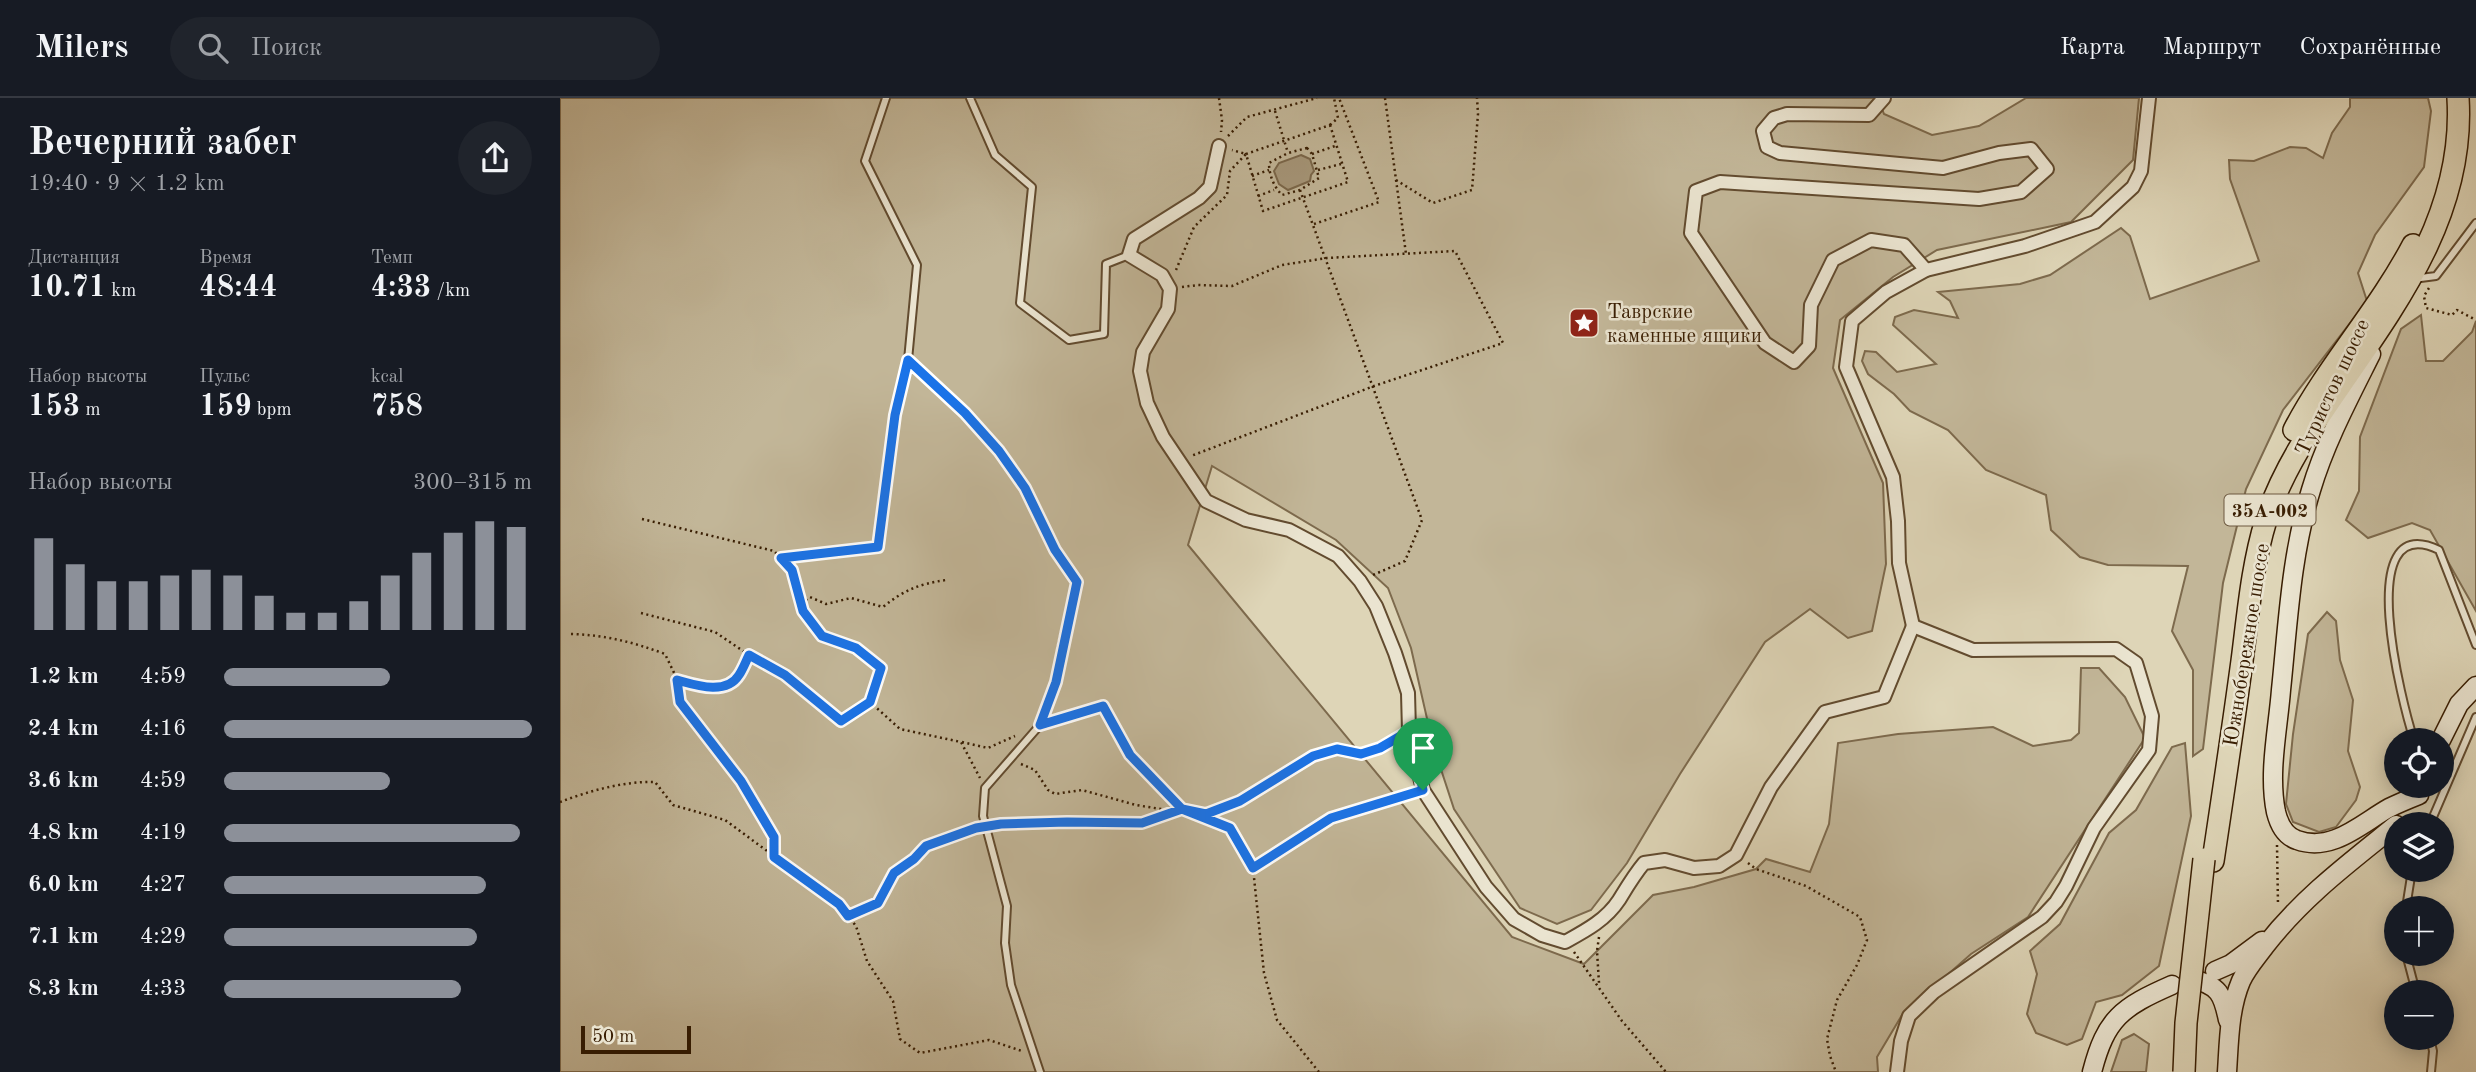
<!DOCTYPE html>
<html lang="ru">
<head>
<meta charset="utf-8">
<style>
  body { margin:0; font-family:"Old Standard TT",serif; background:#20242c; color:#f1f3f6; height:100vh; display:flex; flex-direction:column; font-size:26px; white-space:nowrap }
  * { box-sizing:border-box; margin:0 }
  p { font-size:23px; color:#9ea1a6 }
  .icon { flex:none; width:38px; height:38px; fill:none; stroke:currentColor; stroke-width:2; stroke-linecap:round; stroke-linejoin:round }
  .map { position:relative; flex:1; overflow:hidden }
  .side { display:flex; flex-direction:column; background:#171b24; width:560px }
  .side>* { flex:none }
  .tools { position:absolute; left:1824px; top:630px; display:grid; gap:14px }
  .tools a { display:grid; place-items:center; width:70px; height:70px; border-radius:50%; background:#171b24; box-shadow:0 4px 18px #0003; font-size:35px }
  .scale { position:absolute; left:21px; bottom:18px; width:110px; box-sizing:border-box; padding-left:7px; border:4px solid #381d02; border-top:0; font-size:19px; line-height:24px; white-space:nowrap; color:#381d02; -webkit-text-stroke:5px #eae4d0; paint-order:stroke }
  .pin { position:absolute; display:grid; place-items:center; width:60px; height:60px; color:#fff; margin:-72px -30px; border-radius:50% 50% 50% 0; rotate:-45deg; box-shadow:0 0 7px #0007 }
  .pin .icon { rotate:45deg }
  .round { display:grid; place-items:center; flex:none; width:74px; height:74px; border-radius:37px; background:#20242c }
  .overview { display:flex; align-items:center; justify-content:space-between; height:119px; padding:0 28px }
  h1 { font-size:38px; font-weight:700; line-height:52px }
  .metrics { display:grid; grid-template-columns:repeat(3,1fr); gap:10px; height:119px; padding:7px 28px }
  .metrics div { display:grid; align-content:center }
  .metrics b { font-size:30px; font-weight:700 }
  .metrics small { font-size:19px; font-weight:400 }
  .metrics p { font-size:19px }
  .chart { height:196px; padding:14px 28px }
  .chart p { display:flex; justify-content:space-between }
  .chart svg { width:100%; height:126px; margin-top:7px; stroke:#8c9099; stroke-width:6 }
  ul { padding:0 28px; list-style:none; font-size:23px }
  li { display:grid; grid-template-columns:112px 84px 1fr; align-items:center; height:52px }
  li i { height:18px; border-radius:9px; background:#8c9099 }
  header { display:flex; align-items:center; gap:42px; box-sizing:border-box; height:98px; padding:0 35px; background:#171b24; border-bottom:2px solid #363941 }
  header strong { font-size:33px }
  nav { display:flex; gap:38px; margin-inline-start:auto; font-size:24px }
  .search { width:490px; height:63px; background:#20242c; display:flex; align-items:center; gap:18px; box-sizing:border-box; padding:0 24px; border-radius:38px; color:#9ea1a6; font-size:26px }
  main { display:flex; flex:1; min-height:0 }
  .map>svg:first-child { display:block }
</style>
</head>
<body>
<header>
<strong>Milers</strong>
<div class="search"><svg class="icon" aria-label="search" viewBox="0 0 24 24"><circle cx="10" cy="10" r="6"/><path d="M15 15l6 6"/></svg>Поиск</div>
<nav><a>Карта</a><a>Маршрут</a><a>Сохранённые</a></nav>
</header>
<main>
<section class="side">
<div class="overview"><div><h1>Вечерний забег</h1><p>19:40 · 9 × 1.2 km</p></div><a class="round"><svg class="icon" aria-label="share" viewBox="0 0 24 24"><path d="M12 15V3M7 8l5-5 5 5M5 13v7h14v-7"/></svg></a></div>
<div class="metrics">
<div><p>Дистанция</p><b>10.71<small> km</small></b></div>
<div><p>Время</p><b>48:44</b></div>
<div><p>Темп</p><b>4:33<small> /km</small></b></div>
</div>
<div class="metrics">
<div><p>Набор высоты</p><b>153<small> m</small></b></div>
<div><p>Пульс</p><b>159<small> bpm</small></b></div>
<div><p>kcal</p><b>758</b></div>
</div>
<div class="chart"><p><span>Набор высоты</span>300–315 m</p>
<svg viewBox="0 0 160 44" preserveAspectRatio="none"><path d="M5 44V12M15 44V21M25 44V27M35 44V27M45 44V25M55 44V23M65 44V25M75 44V32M85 44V38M95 44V38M105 44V34M115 44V25M125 44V17M135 44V10M145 44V6M155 44V8"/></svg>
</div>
<ul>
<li><b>1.2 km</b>4:59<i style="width:54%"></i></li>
<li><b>2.4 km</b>4:16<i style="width:100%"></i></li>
<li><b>3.6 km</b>4:59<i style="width:54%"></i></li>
<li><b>4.8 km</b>4:19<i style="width:96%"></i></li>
<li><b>6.0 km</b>4:27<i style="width:85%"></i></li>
<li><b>7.1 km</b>4:29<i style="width:82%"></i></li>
<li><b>8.3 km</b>4:33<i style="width:77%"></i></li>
</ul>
</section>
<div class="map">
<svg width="1916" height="974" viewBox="0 0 1916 974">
  <rect width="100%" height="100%" fill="#ded5b7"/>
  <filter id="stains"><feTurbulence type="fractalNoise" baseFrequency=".00286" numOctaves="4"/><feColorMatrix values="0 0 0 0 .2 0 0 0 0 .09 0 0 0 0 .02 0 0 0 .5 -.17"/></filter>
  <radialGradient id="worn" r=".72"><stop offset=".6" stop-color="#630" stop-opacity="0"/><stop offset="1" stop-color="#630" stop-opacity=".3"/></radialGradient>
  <!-- green -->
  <g fill="#c2b698" stroke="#7d6a4d" stroke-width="2">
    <path d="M 0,0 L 1318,0 L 1324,16 L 1372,37 L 1419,28 L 1466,0 L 1579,0 L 1573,62 L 1511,124 L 1377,152 L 1333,179 L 1280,222 L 1273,270 L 1323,385 L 1326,466 L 1312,533 L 1288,540 L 1250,511 L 1205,544 L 1120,676 L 1067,765 L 1031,812 L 997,826 L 960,810 L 894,711 L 873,647 L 851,550 L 828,490 L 776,442 L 652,368 L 628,447 L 952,839 L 1024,866 L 1093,797 L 1134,789 L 1196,771 L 1206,761 L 1250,774 L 1269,726 L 1278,645 L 1338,636 L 1433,629 L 1473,648 L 1511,642 L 1519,635 L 1521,570 L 1539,570 L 1565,599 L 1585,640 L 1468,819 L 1411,856 L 1342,917 L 1317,959 L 1318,974 L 0,974 Z"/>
    <path d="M 1790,0 L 1868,0 L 1871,13 L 1864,69 L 1815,137 L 1798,175 L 1807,203 L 1723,312 L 1686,391 L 1663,485 L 1643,651 L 1633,658 L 1633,572 L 1612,533 L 1628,468 L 1548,467 L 1520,459 L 1491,432 L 1486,397 L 1426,372 L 1388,332 L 1350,313 L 1334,296 L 1308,276 L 1302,263 L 1305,253 L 1316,254 L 1337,274 L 1376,266 L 1333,227 L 1335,219 L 1354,212 L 1398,220 L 1390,203 L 1378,194 L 1460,186 L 1490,177 L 1561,130 L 1570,138 L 1590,201 L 1699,163 L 1670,81 L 1669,62 L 1694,63 L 1730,49 L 1746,50 L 1763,60 L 1772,35 L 1790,9 Z"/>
    <path d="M 1861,217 L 1866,263 L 1883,263 L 1912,234 L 1916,223 L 1916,513 L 1870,432 L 1852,425 L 1808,440 L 1786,422 L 1799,393 L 1800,339 L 1841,231 Z"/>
    <path d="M 1767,514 L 1776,523 L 1780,562 L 1793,602 L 1788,653 L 1800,689 L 1796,702 L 1776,729 L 1759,734 L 1733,724 L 1726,706 L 1733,636 L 1748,536 Z"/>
    <path d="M 1625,645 L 1631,718 L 1599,868 L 1562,897 L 1536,904 L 1522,941 L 1507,947 L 1476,935 L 1467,916 L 1477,876 L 1470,853 L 1500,826 L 1549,735 L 1576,712 L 1612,649 Z"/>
    <path d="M 1574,936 L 1589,946 L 1586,974 L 1551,974 L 1562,942 Z"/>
  </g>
  <!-- water -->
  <path fill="#a69679" stroke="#7a6649" stroke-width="2" d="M 741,57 L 750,61 L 754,73 L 751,77 L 750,83 L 728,92 L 719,86 L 714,73 L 719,65 Z"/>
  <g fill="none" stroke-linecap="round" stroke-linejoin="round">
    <!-- service casing -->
    <g stroke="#624b2f" stroke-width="10">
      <g id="service">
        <path d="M 326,0 L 305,63 L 357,167 L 348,262 L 405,315 L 439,353 L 465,390 L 495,452 L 517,484 L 502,547 L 496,585 L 480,627 L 425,690 L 423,718 L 447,808 L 445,845 L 451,887 L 480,974"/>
        <path d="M 410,0 L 435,57 L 472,89 L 460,205 L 509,242 L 544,236 L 546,166 L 569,157"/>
        <path d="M 1853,181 L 1876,178 L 1916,125"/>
        <path d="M 1854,642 C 1843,609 1791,410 1879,452 L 1916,547"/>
        <path d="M 1870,726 L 1916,619"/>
        <path d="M 1846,810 L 1852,772"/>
        <path d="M 1846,856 L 1856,894"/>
        <path d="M 1870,940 L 1873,953 L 1871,974"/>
      </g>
    </g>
    <!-- minor casing -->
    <g stroke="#624b2f" stroke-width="16">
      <g id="minor">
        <path d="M 1324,0 L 1309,17 L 1227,16 L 1214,20 L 1203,33 L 1207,49 L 1220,55 L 1383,70 L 1439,55 L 1471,51 L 1487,71 L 1461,94 L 1419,101 L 1160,84 L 1136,93 L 1131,135 L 1205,245 L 1234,264 L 1249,248 L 1251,207 L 1273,162 L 1311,142 L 1344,147 L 1366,172"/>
        <path d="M 659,48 L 650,89 L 639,100 L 574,141 L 569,157 L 602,177 L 610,191 L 608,211 L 583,254 L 580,273 L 587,305 L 603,339 L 646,403 L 686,422 L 729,432 L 778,458 L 800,483 L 816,508 L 835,555 L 848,595 L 849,633 L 863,692 L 926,789 L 954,821 L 982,837 L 1005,844 C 1025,833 1046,822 1059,802 C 1067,789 1074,777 1084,765 L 1105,762 L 1134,770 L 1159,768 L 1176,757 L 1211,689 L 1265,614 L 1324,599 L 1353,528"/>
        <path d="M 1353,528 L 1339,465 L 1338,423 L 1333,379 L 1286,269 L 1292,223 L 1326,194 L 1366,172 L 1465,148 L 1535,124 L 1573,89 L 1581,73 L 1589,0"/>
        <path d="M 1337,974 L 1341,943 L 1349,918 L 1374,894 L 1482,819 L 1496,804 L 1506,788 L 1534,730 L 1589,652 L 1592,618 L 1576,565 L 1556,551 L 1413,552 L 1353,528"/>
      </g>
    </g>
    <!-- secondary casing -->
    <g stroke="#381d02" stroke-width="21">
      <g id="secondary">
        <path d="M 1811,256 C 1789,300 1765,345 1751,392 C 1731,457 1728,525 1721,592 C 1718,631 1708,675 1716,714 C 1719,726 1725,738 1737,742 C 1772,755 1802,725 1829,710 C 1839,705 1849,701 1859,697"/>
        <path d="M 1881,642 L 1899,606 L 1916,588"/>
        <path d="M 1655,873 L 1671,866 L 1702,843"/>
        <path d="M 1632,881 C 1659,887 1663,897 1668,922"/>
        <path d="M 1532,974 C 1546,920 1562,909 1612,887"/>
        <path d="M 1667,974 C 1669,945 1669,911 1681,883 C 1687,870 1697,859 1705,848 C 1743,799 1789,765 1836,727"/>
      </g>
    </g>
    <!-- trunk casing -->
    <g stroke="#381d02" stroke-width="24">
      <g id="trunk">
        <path d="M 1734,332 C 1768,267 1819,212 1853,147"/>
        <path d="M 1653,763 C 1663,696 1673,630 1682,563 C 1688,517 1692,467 1706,422 C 1722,373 1751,330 1780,288 C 1841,200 1905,112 1898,0"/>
      </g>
    </g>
    <!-- path -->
    <g stroke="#381d02" stroke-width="2.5" stroke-dasharray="2 3.5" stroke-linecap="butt">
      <path d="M 659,0 L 662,22 L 661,34"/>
      <path d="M 825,0 L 846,156"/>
      <path d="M 715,13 L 728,55"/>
      <path d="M 770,27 L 788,84 L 703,113 L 686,56 Z"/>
      <path d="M 770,27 L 778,20 L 774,0"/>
      <path d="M 668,38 L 687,19 L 757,0"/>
      <path d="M 747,50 L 752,56 L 759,80 L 740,92 L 722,97 C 714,89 709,77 709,65 L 728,55 Z"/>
      <path d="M 752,56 L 775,48"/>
      <path d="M 758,72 L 781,66"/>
      <path d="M 692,78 L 709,72"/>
      <path d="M 836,82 L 873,105 L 912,92 L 918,16 L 917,0"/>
      <path d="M 740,92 L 862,422 L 845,463 L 813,477"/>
      <path d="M 698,98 L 714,92"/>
      <path d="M 754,126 L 819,104 L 779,0"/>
      <path d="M 616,172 L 634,129 L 667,97 L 670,73 L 686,56 L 672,52"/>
      <path d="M 622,189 L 638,187 L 672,188 L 722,167 L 767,160 L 895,153 L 943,245 L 814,288 L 631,358"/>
      <path d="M 1869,190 L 1864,198 L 1866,210 L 1892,217 L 1897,212 L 1916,222"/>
      <path d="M 82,421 L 214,453 L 232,472 L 241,506"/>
      <path d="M 221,460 L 318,449 L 335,317 L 346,273"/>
      <path d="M 81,515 L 155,534 L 189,557"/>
      <path d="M 11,536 C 45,537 73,544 105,556 L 117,581 L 120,604 L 181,683 L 214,739 L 214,759"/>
      <path d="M 117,581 C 135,587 166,598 179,577 C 183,571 186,563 189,557 L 224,577 L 281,623 L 310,604 L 340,631 L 401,644 L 420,680"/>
      <path d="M 310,604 L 321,570 L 296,550 L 262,538 L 243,513 L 241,506 L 250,499 L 266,506 L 291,500 L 323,509 C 344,492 359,486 386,482"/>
      <path d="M 494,622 L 543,608 L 570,657 L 622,711"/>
      <path d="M 402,644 L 428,650 L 455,638"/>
      <path d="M 461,666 L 475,672 L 488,692 L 495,696 L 522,692 L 576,707 L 613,713"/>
      <path d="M 0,704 C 29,693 64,683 95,684 L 113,707 L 165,722 L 279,806 L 296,828 L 307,863 L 333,903 L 340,941 L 360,955 L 429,942 L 462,953"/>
      <path d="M 631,715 L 670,730 L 693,770"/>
      <path d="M 436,727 L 507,724 L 582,725 L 622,711 L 646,716 L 680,703 L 753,658 L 777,651 L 801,656 L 820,650 L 837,640"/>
      <path d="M 1717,747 L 1718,807"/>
      <path d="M 1188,765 L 1196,771 L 1246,788 L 1300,819 L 1307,842 L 1297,867 L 1277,902 L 1267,941 L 1270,958 L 1276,974"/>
      <path d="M 288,818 L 318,805 L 334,775 L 366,748 L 415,730"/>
      <path d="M 1039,839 L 1037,853 L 1039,885"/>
      <path d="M 1014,854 L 1062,923 L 1106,974"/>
      <path d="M 759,974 L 717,922 L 704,875 L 693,770 L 771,720 L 850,696"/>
    </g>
    <!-- service -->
    <use href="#service" stroke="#eae4d0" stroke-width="6"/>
    <!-- minor -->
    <use href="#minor" stroke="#eae4d0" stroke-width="12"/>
    <!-- secondary -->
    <use href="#secondary" stroke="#eae4d0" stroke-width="18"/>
    <!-- trunk -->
    <use href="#trunk" stroke="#ded5b7" stroke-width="21"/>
    <!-- trunk-bridge casing -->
    <g stroke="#381d02" stroke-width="24" stroke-linecap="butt">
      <path id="trunk-bridge" d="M 1624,974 L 1626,925 L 1644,761"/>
    </g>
    <!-- trunk-bridge -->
    <use href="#trunk-bridge" stroke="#ded5b7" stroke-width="21"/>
  </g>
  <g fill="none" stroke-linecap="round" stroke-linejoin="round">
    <!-- route casing -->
    <g stroke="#fff" stroke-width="14">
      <path id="route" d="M 863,692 L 771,720 L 693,770 L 670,730 L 622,711 L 570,657 L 543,608 L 480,627 L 496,584 L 517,484 L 495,452 L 465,390 L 439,353 L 405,315 L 348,262 L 335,317 L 318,449 L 221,460 L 232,472 L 243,513 L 262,538 L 296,550 L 321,570 L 310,604 L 281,623 L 225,577 L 189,557 C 186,563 183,571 179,577 C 166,598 135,587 117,582 L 120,604 L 181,683 L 214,739 L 214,759 L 279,806 L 288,818 L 318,805 L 334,775 L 354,761 L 366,748 L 416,730 L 441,726 L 507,724 L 582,725 L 622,711 L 646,716 L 680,703 L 753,658 L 777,651 L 801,656 L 820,650 L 849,633 L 863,692"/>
    </g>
    <!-- route -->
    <use href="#route" stroke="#1a73e8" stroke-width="9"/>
  </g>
  <!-- icons -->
  <defs>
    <g id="sight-square" transform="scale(1.575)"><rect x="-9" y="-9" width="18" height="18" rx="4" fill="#8f2418" stroke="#eae4d0"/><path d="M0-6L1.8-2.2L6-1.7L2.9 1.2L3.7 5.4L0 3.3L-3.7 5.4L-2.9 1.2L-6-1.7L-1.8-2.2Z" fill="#fff"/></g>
  </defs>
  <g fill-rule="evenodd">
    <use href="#sight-square" x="1024" y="225"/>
  </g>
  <g text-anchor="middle" stroke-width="5" stroke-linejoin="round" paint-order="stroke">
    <!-- shield labels -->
    <rect fill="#eae4d0" stroke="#6d5940" stroke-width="2" x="1664.5" y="396.5" width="91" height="31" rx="5"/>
    <g font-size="19" font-weight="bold" fill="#381d02">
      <text x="1710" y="419">35А-002</text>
    </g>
    <!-- poi labels -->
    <g font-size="21" fill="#381d02" stroke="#eae4d0" text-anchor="start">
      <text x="1047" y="220">Таврские<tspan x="1047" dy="24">каменные ящики</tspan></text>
    </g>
    <!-- street labels -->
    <g font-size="21" fill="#381d02" stroke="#eae4d0">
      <text transform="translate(1772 289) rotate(-65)" y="7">Туристов шоссе</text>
      <text transform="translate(1686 547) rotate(-81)" y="7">Южнобережное шоссе</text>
    </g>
  </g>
  <rect width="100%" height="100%" filter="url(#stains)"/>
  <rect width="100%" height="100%" fill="url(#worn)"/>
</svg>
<div class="tools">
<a><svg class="icon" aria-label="locate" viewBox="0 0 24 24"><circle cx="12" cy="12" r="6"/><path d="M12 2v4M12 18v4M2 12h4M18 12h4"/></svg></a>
<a><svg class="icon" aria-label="layers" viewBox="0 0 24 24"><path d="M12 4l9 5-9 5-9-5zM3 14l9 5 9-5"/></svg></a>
<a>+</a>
<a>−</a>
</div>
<div class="scale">50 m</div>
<div class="pin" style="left:863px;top:692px;background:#1e9e55"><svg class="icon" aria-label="arrive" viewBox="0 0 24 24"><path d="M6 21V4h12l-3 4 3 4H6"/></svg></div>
</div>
</main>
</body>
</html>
